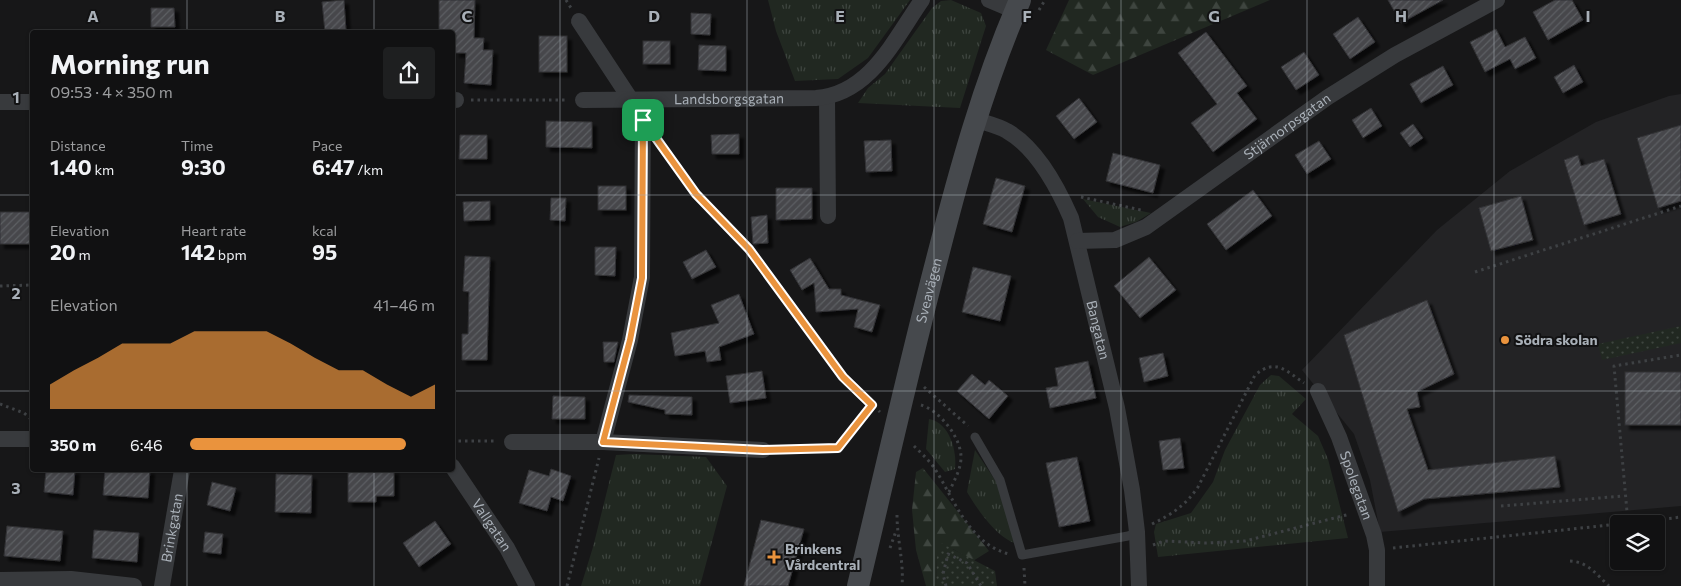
<!DOCTYPE html>
<html lang="en">
<head>
<meta charset="utf-8">
<style>
  body { margin:0; font-family:Commissioner,sans-serif; background:#1e1f20; color:#f1f3f6; height:100vh; display:flex; flex-direction:column; font-size:19px; white-space:nowrap }
  * { box-sizing:border-box; margin:0 }
  p { font-size:16px; color:#9c9d9f }
  .icon { flex:none; width:28px; height:28px; fill:none; stroke:currentColor; stroke-width:2; stroke-linecap:round; stroke-linejoin:round }
  .map { position:relative; flex:1; overflow:hidden }
  .details { position:absolute; left:30px; top:30px; width:425px; height:442px; display:flex; flex-direction:column; background:#111112; border-radius:5px; box-shadow:0 1px 4px #0004,0 0 0 1px #303132 }
  .details>* { flex:none }
  .buttons { position:absolute; left:1610px; top:515px; display:grid; gap:10px }
  .buttons a { display:grid; place-items:center; width:55px; height:55px; border-radius:5px; background:#111112; box-shadow:0 1px 4px #0004,0 0 0 1px #303132; font-size:25px }
  .pin { position:absolute; display:grid; place-items:center; width:42px; height:42px; color:#fff; margin:-21px; border-radius:10px; box-shadow:0 2px 8px #0006 }
  .round { display:grid; place-items:center; flex:none; width:52px; height:52px; border-radius:5px; background:#1e1f20 }
  .overview { display:flex; align-items:center; justify-content:space-between; height:85px; padding:0 20px }
  h1 { font-size:28px; font-weight:700; line-height:38px }
  .stats { display:grid; grid-template-columns:repeat(3,1fr); gap:8px; height:85px; padding:5px 20px }
  .stats div { display:grid; align-content:center }
  .stats b { font-size:21px; font-weight:700 }
  .stats small { font-size:14px; font-weight:400 }
  .stats p { font-size:14px }
  .chart { height:140px; padding:10px 20px }
  .chart p { display:flex; justify-content:space-between }
  .chart svg { width:100%; height:90px; margin-top:5px; fill:#ea933d; opacity:.7 }
  ul { padding:0 20px; list-style:none; font-size:16px }
  li { display:grid; grid-template-columns:80px 60px 1fr; align-items:center; height:38px }
  li i { height:12px; border-radius:6px; background:#ea933d }
  .map>svg:first-child { display:block }
</style>
</head>
<body>
<div class="map">
<svg width="1681" height="586" viewBox="0 0 1681 586">
  <defs>
    <pattern id="grass-tufts" width="24" height="20" patternUnits="userSpaceOnUse" patternTransform="scale(1.25)"><rect width="24" height="20" fill="#212821"/><path d="M3 7l-1-3M5 7V3M7 7l1-3M15 17l-1-3M17 17v-4M19 17l1-3" fill="none" stroke="#3e453f"/></pattern>
    <pattern id="forest-firs" width="22" height="20" patternUnits="userSpaceOnUse" patternTransform="scale(1.25)"><rect width="22" height="20" fill="#212821"/><path d="M5 1l3.5 6h-7zM16 11l3.5 6h-7z" fill="#3e453f"/></pattern>
    <pattern id="park-dots" width="8" height="8" patternUnits="userSpaceOnUse" patternTransform="scale(1.25)"><rect width="8" height="8" fill="#212821"/><path d="M2 2h.1M6 6h.1" fill="none" stroke="#3e453f" stroke-width="1.8" stroke-linecap="round"/></pattern>
    <pattern id="building-hatch" width="6" height="6" patternUnits="userSpaceOnUse" patternTransform="scale(1.25)"><rect width="6" height="6" fill="#46474b"/><path d="M-1 1l2-2M0 6l6-6M5 7l2-2" fill="none" stroke="#5e5f63"/></pattern>
    <filter id="shadow"><feDropShadow dx="4.5" dy="4.5" stdDeviation="1" flood-color="#0009"/></filter>
  </defs>
  <rect width="100%" height="100%" fill="#171718"/>
  <!-- built -->
  <path fill="#232325" d="M 1681,94 L 1681,506 L 1380,532 L 1370,480 L 1354,434 L 1302,370 L 1437,230 L 1510,171 L 1596,122 L 1669,96 Z"/>
  <!-- grass -->
  <g fill="url(#grass-tufts)">
    <path d="M 768,0 L 910,0 L 868,58 L 838,79 L 795,81 L 776,31 Z"/>
    <path d="M 951,0 L 981,13 L 986,26 L 960,108 L 858,103 L 868,88 L 885,74 L 932,8 L 941,1 Z"/>
    <path d="M 1083,199 L 1151,213 L 1136,222 L 1120,227 L 1098,217 Z"/>
    <path d="M 1271,375 L 1279,376 L 1306,399 L 1292,414 L 1318,436 L 1328,459 L 1348,538 L 1158,557 L 1154,532 L 1156,524 L 1191,513 L 1213,482 L 1225,450 L 1260,385 Z"/>
    <path d="M 929,419 C 950,423 957,451 955,469 L 945,472 L 926,449 Z"/>
    <path d="M 975,450 L 999,486 L 1018,544 C 998,540 977,509 967,492 Z"/>
    <path d="M 634,454 L 706,457 L 727,486 L 700,586 L 581,586 L 593,547 L 616,455 Z"/>
  </g>
  <!-- forest -->
  <g fill="url(#forest-firs)">
    <path d="M 1069,0 L 1270,0 L 1093,75 L 1046,50 Z"/>
    <path d="M 923,468 L 989,551 L 973,561 L 953,549 L 937,554 L 936,586 L 926,586 L 916,550 L 912,510 L 916,472 Z"/>
  </g>
  <!-- park -->
  <g fill="url(#park-dots)">
    <path d="M 1681,326 L 1681,343 L 1602,360 L 1598,344 Z"/>
    <path d="M 941,543 L 995,571 L 997,586 L 936,586 L 937,554 Z"/>
  </g>
  <!-- building -->
  <g fill="url(#building-hatch)" stroke="#313134" filter="url(#shadow)">
    <path d="M 344,0 L 346,31 L 325,32 L 322,2 Z"/>
    <path d="M 439,0 L 475,0 L 474,38 L 484,38 L 483,50 L 493,50 L 491,85 L 464,83 L 466,53 L 455,53 L 456,35 L 452,35 L 452,32 L 439,32 Z"/>
    <path d="M 1388,0 L 1443,0 L 1401,23 Z"/>
    <path d="M 1555,0 L 1572,0 L 1583,20 L 1548,40 L 1533,12 Z"/>
    <path d="M 151,8 L 174,8 L 175,27 L 151,27 Z"/>
    <path d="M 691,13 L 711,14 L 710,35 L 691,34 Z"/>
    <path d="M 1358,17 L 1375,42 L 1350,59 L 1333,34 Z"/>
    <path d="M 1496,29 L 1505,47 L 1525,37 L 1536,58 L 1515,69 L 1510,59 L 1485,72 L 1470,42 Z"/>
    <path d="M 1206,32 L 1247,86 L 1237,93 L 1257,119 L 1213,152 L 1191,123 L 1217,104 L 1178,53 Z"/>
    <rect x="539" y="36" width="28" height="36"/>
    <rect x="643" y="41" width="27" height="23"/>
    <path d="M 699,45 L 726,46 L 726,71 L 698,70 Z"/>
    <path d="M 1304,52 L 1319,75 L 1296,90 L 1281,67 Z"/>
    <path d="M 1574,65 L 1583,82 L 1563,93 L 1554,77 Z"/>
    <path d="M 1443,66 L 1453,85 L 1421,103 L 1410,84 Z"/>
    <path d="M 1079,98 L 1097,122 L 1074,139 L 1056,116 Z"/>
    <path d="M 1371,108 L 1382,126 L 1363,138 L 1352,120 Z"/>
    <path d="M 546,121 L 592,122 L 592,148 L 546,147 Z"/>
    <path d="M 1413,124 L 1423,138 L 1410,147 L 1400,133 Z"/>
    <path d="M 1681,125 L 1681,201 L 1658,208 L 1637,138 Z"/>
    <path d="M 739,134 L 739,154 L 712,154 L 711,135 Z"/>
    <path d="M 460,135 L 487,135 L 487,159 L 459,159 Z"/>
    <path d="M 891,140 L 892,171 L 866,172 L 864,141 Z"/>
    <path d="M 1319,141 L 1331,159 L 1307,174 L 1295,155 Z"/>
    <path d="M 1113,153 L 1160,165 L 1153,193 L 1106,181 Z"/>
    <path d="M 1578,155 L 1581,166 L 1604,159 L 1621,214 L 1584,225 L 1564,160 Z"/>
    <path d="M 996,178 L 1025,186 L 1012,232 L 983,224 Z"/>
    <rect x="598" y="186" width="28" height="24"/>
    <path d="M 776,188 L 812,188 L 812,219 L 776,220 Z"/>
    <path d="M 1253,190 L 1272,216 L 1226,250 L 1207,224 Z"/>
    <path d="M 1521,196 L 1533,240 L 1491,251 L 1479,208 Z"/>
    <path d="M 551,198 L 566,198 L 565,221 L 550,220 Z"/>
    <path d="M 490,201 L 490,220 L 464,221 L 463,202 Z"/>
    <rect x="0" y="212" width="32" height="32"/>
    <path d="M 767,215 L 768,243 L 753,244 L 751,217 Z"/>
    <path d="M 595,247 L 616,247 L 615,276 L 595,275 Z"/>
    <path d="M 706,250 L 716,267 L 692,279 L 683,262 Z"/>
    <path d="M 465,256 L 490,257 L 487,360 L 462,360 L 462,334 L 468,334 L 469,292 L 463,291 Z"/>
    <path d="M 1149,257 L 1176,290 L 1140,318 L 1114,286 Z"/>
    <path d="M 810,258 L 829,289 L 841,289 L 841,295 L 880,305 L 872,332 L 854,327 L 858,309 L 816,312 L 814,283 L 802,290 L 790,270 Z"/>
    <path d="M 973,267 L 1011,276 L 1000,321 L 962,312 Z"/>
    <path d="M 739,294 L 754,334 L 719,347 L 721,360 L 707,362 L 705,351 L 675,356 L 671,333 L 719,323 L 711,305 Z"/>
    <path d="M 1427,300 L 1454,374 L 1417,392 L 1420,407 L 1407,409 L 1428,470 L 1555,456 L 1560,487 L 1424,499 L 1398,512 L 1344,335 Z"/>
    <path d="M 603,342 L 618,342 L 614,362 L 604,362 Z"/>
    <path d="M 1163,353 L 1168,376 L 1144,382 L 1139,358 Z"/>
    <path d="M 1088,361 L 1096,398 L 1050,408 L 1046,388 L 1058,386 L 1055,368 Z"/>
    <path d="M 762,371 L 766,398 L 730,403 L 726,376 Z"/>
    <rect x="1625" y="372" width="56" height="53"/>
    <path d="M 972,374 L 985,385 L 989,380 L 1008,396 L 989,419 L 957,391 Z"/>
    <path d="M 629,395 L 692,397 L 692,415 L 665,414 L 665,410 L 628,402 Z"/>
    <path d="M 553,396 L 585,397 L 585,419 L 552,419 Z"/>
    <path d="M 1180,438 L 1184,468 L 1163,470 L 1159,441 Z"/>
    <path d="M 1077,457 L 1090,521 L 1059,527 L 1046,463 Z"/>
    <path d="M 551,469 L 571,476 L 563,501 L 551,497 L 547,511 L 519,503 L 529,470 L 549,476 Z"/>
    <path d="M 46,470 L 75,470 L 73,495 L 44,492 Z"/>
    <path d="M 105,470 L 150,470 L 148,498 L 103,495 Z"/>
    <path d="M 348,470 L 394,470 L 394,496 L 376,496 L 376,502 L 348,502 Z"/>
    <path d="M 276,474 L 312,475 L 311,513 L 275,512 Z"/>
    <path d="M 212,482 L 236,488 L 230,511 L 207,505 Z"/>
    <path d="M 761,520 L 804,529 L 788,586 L 744,586 Z"/>
    <path d="M 435,521 L 451,544 L 419,567 L 403,543 Z"/>
    <path d="M 7,526 L 63,531 L 60,561 L 4,556 Z"/>
    <path d="M 94,530 L 139,533 L 137,562 L 92,558 Z"/>
    <path d="M 205,532 L 223,534 L 221,554 L 203,552 Z"/>
  </g>
  <g fill="none" stroke-linecap="round" stroke-linejoin="round">
    <!-- path -->
    <g stroke="#3e4144" stroke-width="3" stroke-dasharray="2.5 4" stroke-linecap="butt">
      <path d="M 566,0 L 571,8"/>
      <path d="M 1039,10 L 1045,0"/>
      <path d="M 471,100 L 568,100"/>
      <path d="M 661,145 L 696,194 L 761,263 L 843,377 L 880,412"/>
      <path d="M 1081,197 L 1141,210"/>
      <path d="M 1475,272 L 1681,206"/>
      <path d="M 0,286 L 32,285"/>
      <path d="M 924,387 L 968,426"/>
      <path d="M 0,404 L 24,413 L 32,420"/>
      <path d="M 921,405 C 940,411 962,438 961,459 C 960,471 954,481 949,492"/>
      <path d="M 452,441 L 496,441"/>
      <path d="M 914,446 C 921,453 929,460 935,469 C 954,499 969,544 1009,554"/>
      <path d="M 778,450 L 838,448 L 872,405"/>
      <path d="M 1501,506 L 1624,496"/>
      <path d="M 897,515 C 897,539 904,562 902,586"/>
      <path d="M 1628,523 L 1614,366 L 1681,355"/>
      <path d="M 1152,524 C 1171,515 1186,505 1198,487 L 1255,375 C 1276,358 1285,370 1304,383"/>
      <path d="M 1624,524 L 1681,517"/>
      <path d="M 1153,545 L 1164,541 L 1206,543 L 1245,541 L 1350,514"/>
      <path d="M 890,548 L 896,531"/>
      <path d="M 1393,548 L 1619,524"/>
      <path d="M 1570,561 C 1588,562 1596,574 1609,586"/>
      <path d="M 1024,568 L 1025,586"/>
      <path d="M 567,586 L 599,458"/>
      <path d="M 946,586 L 943,574 L 948,554 L 967,563 L 981,586"/>
    </g>
    <!-- lane -->
    <path stroke="#383a3d" stroke-width="9" d="M 975,437 L 1000,480 L 1022,555 L 1128,536 L 1137,532"/>
    <!-- street -->
    <g stroke="#383a3d" stroke-width="16">
      <path d="M 989,0 L 1015,11"/>
      <path d="M 579,21 L 631,100"/>
      <path d="M 827,97 L 828,216"/>
      <path d="M 452,100 L 456,100"/>
      <path id="s1" d="M 583,100 L 816,98 C 870,94 894,40 922,0"/>
      <path d="M 0,102 L 32,102"/>
      <path id="s2" d="M 974,119 C 985,123 997,125 1007,131 C 1037,148 1058,188 1071,218 L 1117,408 L 1132,490 L 1137,532 L 1139,586"/>
      <path id="s3" d="M 1077,241 L 1115,240 L 1146,227 L 1328,97 L 1395,55 L 1497,0"/>
      <path id="s4" d="M 1318,391 L 1339,437 L 1374,535 L 1377,550 L 1377,586"/>
      <path d="M 0,439 L 32,439"/>
      <path d="M 512,442 L 603,442 L 763,450"/>
      <path d="M 603,442 L 630,340 L 642,277 L 643,100"/>
      <path id="s5" d="M 452,466 L 507,548 L 527,586"/>
      <path d="M 0,580 L 71,579 L 134,586"/>
      <path id="s6" d="M 162,586 L 182,470"/>
    </g>
    <!-- secondary -->
    <path stroke="#46494d" stroke-width="22" id="s7" d="M 858,586 C 884,478 908,370 936,263 C 959,173 983,85 1020,0"/>
  </g>
  <g fill="none" stroke-linecap="round" stroke-linejoin="round">
    <!-- route casing -->
    <g stroke="#fff" stroke-width="10">
      <path id="route" d="M 643,120 L 696,194 L 749,249 L 843,377 L 872,405 L 838,448 L 763,450 L 603,442 L 630,340 L 642,278 Z"/>
    </g>
    <!-- route -->
    <use href="#route" stroke="#ea933d" stroke-width="6"/>
  </g>
  <!-- grid -->
  <path fill="none" stroke="#a9b0b8" stroke-width="1" stroke-opacity="0.55" d="M 187,0 L 187,32M 374,0 L 374,32M 560,0 L 560,586M 747,0 L 747,586M 934,0 L 934,586M 1121,0 L 1121,586M 1307,0 L 1307,586M 1494,0 L 1494,586M 0,195 L 32,195M 452,195 L 1681,195M 0,391 L 32,391M 452,391 L 1681,391M 187,470 L 187,586M 374,470 L 374,586"/>
  <!-- markers -->
  <g fill="#ea933d" stroke="#121213" stroke-width="2">
    <circle cx="1505" cy="340" r="5"/>
    <path d="M771.5 549.5h5v5h5v5h-5v5h-5v-5h-5v-5h5z"/>
  </g>
  <g text-anchor="middle" stroke-width="4" stroke-linejoin="round" paint-order="stroke">
    <!-- street labels -->
    <g font-size="14" fill="#a9b0b8" stroke="#121213">
      <text dy="5" stroke="none"><textPath href="#s1" startOffset="146">Landsborgsgatan</textPath></text>
      <text dy="5" stroke="none"><textPath href="#s3" startOffset="245">Stjärnorpsgatan</textPath></text>
      <text dy="5" stroke="none"><textPath href="#s7" startOffset="304">Sveavägen</textPath></text>
      <text dy="5" stroke="none"><textPath href="#s2" startOffset="260">Bangatan</textPath></text>
      <text dy="5" stroke="none"><textPath href="#s4" startOffset="102">Spolegatan</textPath></text>
      <text dy="5" stroke="none"><textPath href="#s5" startOffset="71">Vallgatan</textPath></text>
      <text dy="5" stroke="none"><textPath href="#s6" startOffset="59">Brinkgatan</textPath></text>
    </g>
    <!-- poi labels -->
    <g font-size="14" font-weight="bold" fill="#a9b0b8" stroke="#121213" text-anchor="start">
      <text x="1515" y="345">Södra skolan</text>
      <text x="785" y="554">Brinkens<tspan x="785" dy="16">Vårdcentral</tspan></text>
    </g>
  </g>
  <g font-size="16" text-anchor="middle" font-weight="bold" fill="#a9b0b8" stroke="#121213" stroke-width="4" stroke-linejoin="round" paint-order="stroke">
    <text x="93" y="22">A</text>
    <text x="280" y="22">B</text>
    <text x="467" y="22">C</text>
    <text x="654" y="22">D</text>
    <text x="840" y="22">E</text>
    <text x="1027" y="22">F</text>
    <text x="1214" y="22">G</text>
    <text x="1401" y="22">H</text>
    <text x="1588" y="22">I</text>
    <text x="16" y="103">1</text>
    <text x="16" y="299">2</text>
    <text x="16" y="494">3</text>
  </g>
</svg>
<div class="buttons">
<a><svg class="icon" aria-label="layers" viewBox="0 0 24 24"><path d="M12 4l9 5-9 5-9-5zM3 14l9 5 9-5"/></svg></a>
</div>
<div class="pin" style="left:643px;top:120px;background:#1e9e55"><svg class="icon" aria-label="arrive" viewBox="0 0 24 24"><path d="M6 21V4h12l-3 4 3 4H6"/></svg></div>
<section class="details">
<div class="overview"><div><h1>Morning run</h1><p>09:53 · 4 × 350 m</p></div><a class="round"><svg class="icon" aria-label="share" viewBox="0 0 24 24"><path d="M12 15V3M7 8l5-5 5 5M5 13v7h14v-7"/></svg></a></div>
<div class="stats">
<div><p>Distance</p><b>1.40<small> km</small></b></div>
<div><p>Time</p><b>9:30</b></div>
<div><p>Pace</p><b>6:47<small> /km</small></b></div>
</div>
<div class="stats">
<div><p>Elevation</p><b>20<small> m</small></b></div>
<div><p>Heart rate</p><b>142<small> bpm</small></b></div>
<div><p>kcal</p><b>95</b></div>
</div>
<div class="chart"><p><span>Elevation</span>41–46 m</p>
<svg viewBox="0 0 160 44" preserveAspectRatio="none"><path d="M0 44V32L10 25L20 19L30 12L40 12L50 12L60 6L70 6L80 6L90 6L100 12L110 19L120 25L130 25L140 32L150 38L160 32V44z"/></svg>
</div>
<ul>
<li><b>350 m</b>6:46<i style="width:88%"></i></li>
</ul>
</section>
</div>
</body>
</html>
